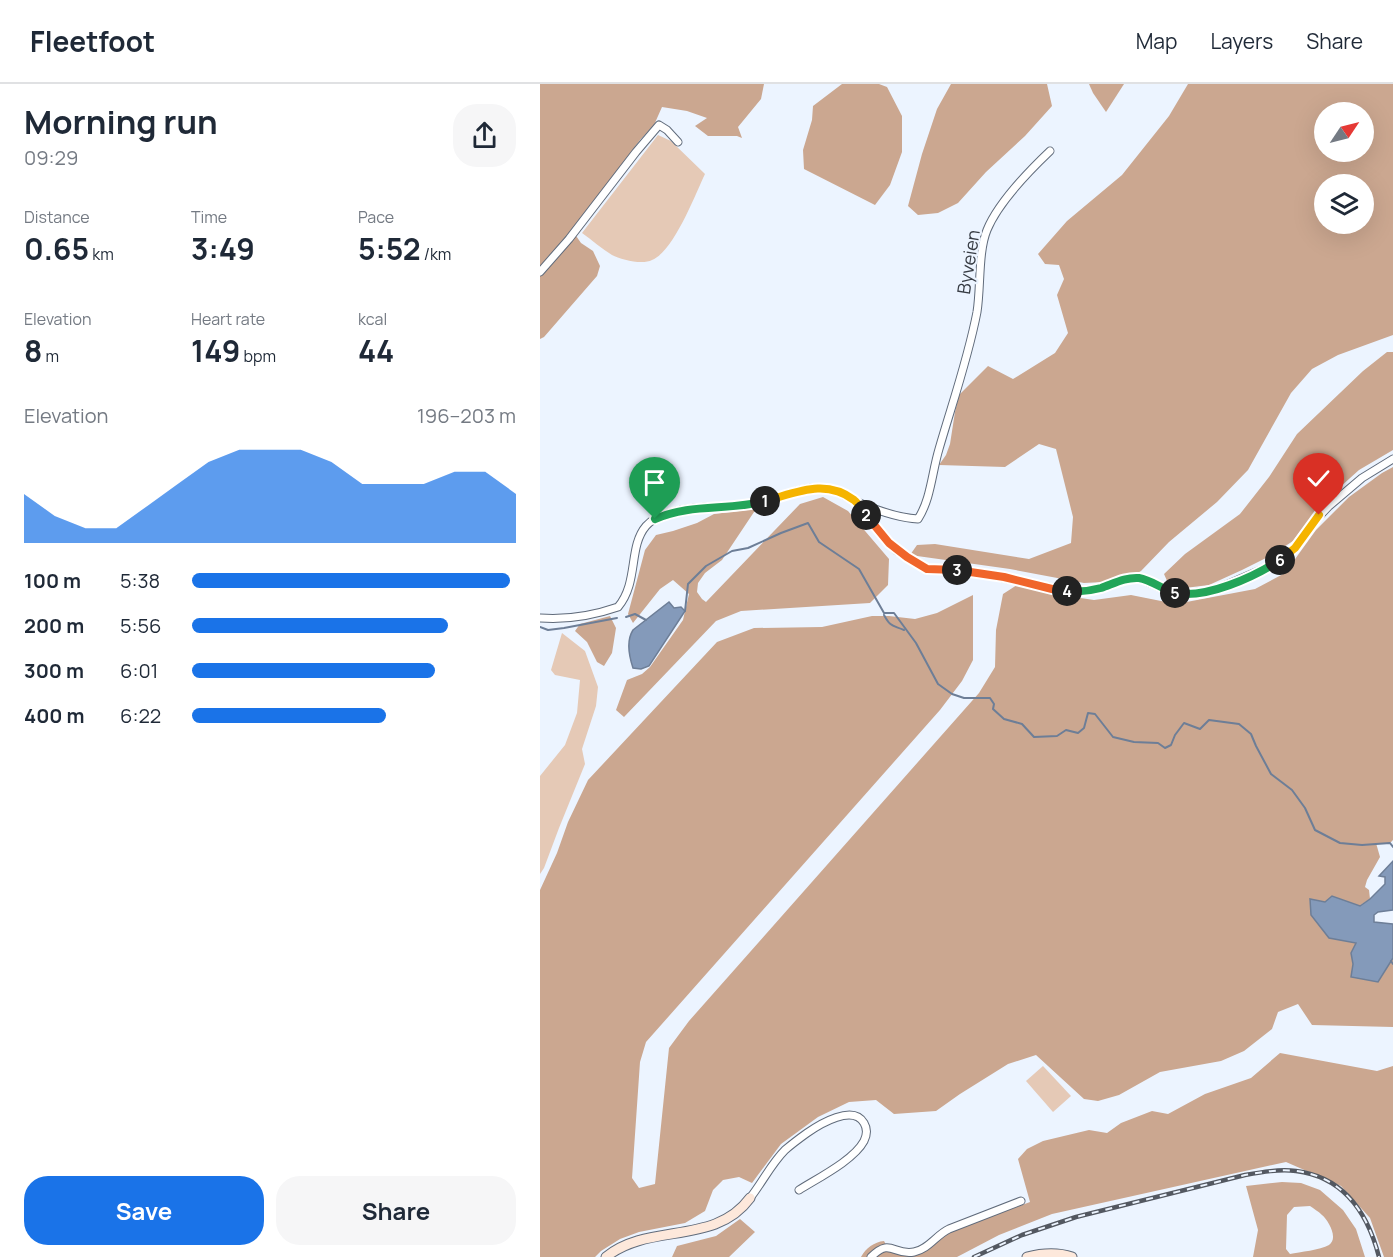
<!DOCTYPE html>
<html lang="en">
<head>
<meta charset="utf-8">
<style>
  body { margin:0; font-family:Manrope,sans-serif; background:#f6f6f7; color:#1f2937; height:100vh; display:flex; flex-direction:column; font-size:22px; white-space:nowrap }
  * { box-sizing:border-box; margin:0 }
  p { font-size:20px; color:#747a83 }
  .icon { flex:none; width:33px; height:33px; fill:none; stroke:currentColor; stroke-width:2; stroke-linecap:round; stroke-linejoin:round }
  .map { position:relative; flex:1; overflow:hidden }
  .panel { display:flex; flex-direction:column; background:#fff; width:540px }
  .panel>* { flex:none }
  .needle { width:39px; rotate:55deg }
  .tools { position:absolute; left:774px; top:18px; display:grid; gap:12px }
  .tools a { display:grid; place-items:center; width:60px; height:60px; border-radius:50%; background:#fff; box-shadow:0 6px 24px #0002; font-size:30px }
  .pin { position:absolute; display:grid; place-items:center; width:51px; height:51px; color:#fff; margin:-62px -26px; border-radius:50% 50% 50% 0; rotate:-45deg; box-shadow:0 0 6px #0007 }
  .pin .icon { rotate:45deg }
  .km { position:absolute; width:30px; height:30px; margin:-15px; border-radius:50%; background:#222; color:#fff; font-size:16px; line-height:30px; text-align:center }
  .round { display:grid; place-items:center; flex:none; width:63px; height:63px; border-radius:24px; background:#f6f6f7 }
  .head { display:flex; align-items:center; justify-content:space-between; height:102px; padding:0 24px }
  h1 { font-size:33px; font-weight:700; line-height:45px }
  .stats { display:grid; grid-template-columns:repeat(3,1fr); gap:9px; height:102px; padding:6px 24px }
  .stats div { display:grid; align-content:center }
  .stats b { font-size:30px; font-weight:700 }
  .stats small { font-size:16px; font-weight:400 }
  .stats p { font-size:16px }
  .chart { height:168px; padding:12px 24px }
  .chart p { display:flex; justify-content:space-between }
  .chart svg { width:100%; height:108px; margin-top:6px; fill:#1a73e8; opacity:.7 }
  .action { display:flex; gap:12px; margin-top:auto; padding:12px 24px }
  .action a { flex:1; height:69px; border-radius:24px; background:#1a73e8; color:#fff; font-size:24px; font-weight:700; line-height:69px; text-align:center }
  .action a+a { background:#f6f6f7; color:#1f2937 }
  ul { padding:0 24px; list-style:none; font-size:20px }
  li { display:grid; grid-template-columns:96px 72px 1fr; align-items:center; height:45px }
  li i { height:15px; border-radius:8px; background:#1a73e8 }
  header { display:flex; align-items:center; gap:36px; box-sizing:border-box; height:84px; padding:0 30px; background:#fff; border-bottom:2px solid #e0e1e3 }
  header strong { font-size:28px }
  nav { display:flex; gap:33px; margin-inline-start:auto; font-size:21px }
  main { display:flex; flex:1; min-height:0 }
  .map>svg:first-child { display:block }
</style>
</head>
<body>
<header>
<strong>Fleetfoot</strong>
<nav><a>Map</a><a>Layers</a><a>Share</a></nav>
</header>
<main>
<section class="panel">
<div class="head"><div><h1>Morning run</h1><p>09:29</p></div><a class="round"><svg class="icon" aria-label="share" viewBox="0 0 24 24"><path d="M12 15V3M7 8l5-5 5 5M5 13v7h14v-7"/></svg></a></div>
<div class="stats">
<div><p>Distance</p><b>0.65<small> km</small></b></div>
<div><p>Time</p><b>3:49</b></div>
<div><p>Pace</p><b>5:52<small> /km</small></b></div>
</div>
<div class="stats">
<div><p>Elevation</p><b>8<small> m</small></b></div>
<div><p>Heart rate</p><b>149<small> bpm</small></b></div>
<div><p>kcal</p><b>44</b></div>
</div>
<div class="chart"><p><span>Elevation</span>196–203 m</p>
<svg viewBox="0 0 160 44" preserveAspectRatio="none"><path d="M0 44V24L10 33L20 38L30 38L40 29L50 20L60 11L70 6L80 6L90 6L100 11L110 20L120 20L130 20L140 15L150 15L160 24V44z"/></svg>
</div>
<ul>
<li><b>100 m</b>5:38<i style="width:98%"></i></li>
<li><b>200 m</b>5:56<i style="width:79%"></i></li>
<li><b>300 m</b>6:01<i style="width:75%"></i></li>
<li><b>400 m</b>6:22<i style="width:60%"></i></li>
</ul>
<div class="action"><a>Save</a><a>Share</a></div>
</section>
<div class="map">
<svg width="853" height="1173" viewBox="0 0 853 1173">
  <rect width="100%" height="100%" fill="#ecf4ff"/>
  <!-- green -->
  <g fill="#e5c9b6">
    <path d="M 118,51 L 131,57 L 165,90 C 155,111 134,167 112,176 C 103,181 81,176 72,171 C 62,165 52,156 42,149 Z"/>
    <path d="M 22,549 L 45,567 L 58,603 L 56,622 L 42,665 L 45,680 L 19,744 L 4,784 L 0,790 L 0,692 L 25,661 L 37,629 L 40,596 L 15,591 L 11,586 Z"/>
    <path d="M 503,982 L 531,1012 L 513,1028 L 486,997 Z"/>
  </g>
  <!-- forest -->
  <g fill="#cba790" fill-rule="evenodd">
    <path d="M 0,0 L 224,0 L 221,15 L 198,43 L 202,54 L 197,52 L 168,52 L 155,42 L 167,34 L 147,27 L 122,23 L 114,41 L 100,56 L 32,146 L 41,159 L 53,167 L 60,182 L 57,192 L 4,253 L 0,255 Z"/>
    <path d="M 302,0 L 339,0 L 347,3 L 362,32 L 362,68 L 350,101 L 335,121 L 264,85 L 263,66 L 272,36 L 273,22 Z"/>
    <path d="M 411,0 L 507,0 L 512,22 L 485,52 L 446,88 L 418,119 L 398,129 L 378,131 L 368,122 L 382,70 L 397,25 Z"/>
    <path d="M 549,0 L 584,0 L 566,28 L 553,9 Z"/>
    <path d="M 648,0 L 853,0 L 853,251 L 798,271 L 772,285 L 751,309 L 708,386 L 677,418 L 629,458 L 601,487 L 583,497 L 544,499 L 470,485 L 370,471 L 377,461 L 395,460 L 489,475 L 531,459 L 533,433 L 516,365 L 499,360 L 465,383 L 399,381 L 406,371 L 410,360 L 415,328 L 419,311 L 448,282 L 473,295 L 515,269 L 528,249 L 517,211 L 524,195 L 519,181 L 505,180 L 498,170 L 527,137 L 582,91 L 629,32 ZM 784,28 L 824,28 L 824,68 L 784,68 ZM 784,100 L 824,100 L 824,140 L 784,140 Z"/>
    <path d="M 847,268 L 853,268 L 853,366 L 819,386 L 780,421 L 753,457 L 730,472 L 702,486 L 669,501 L 645,504 L 628,499 L 624,490 L 645,470 L 700,430 L 729,393 L 757,350 L 823,287 Z"/>
    <path d="M 853,383 L 853,756 L 850,759 L 836,759 L 840,773 L 827,796 L 825,803 L 829,806 L 830,815 L 819,822 L 792,812 L 785,818 L 770,815 L 816,859 L 811,869 L 813,880 L 838,898 L 853,874 L 853,943 L 772,941 L 758,920 L 738,928 L 732,945 L 704,967 L 681,977 L 620,988 L 579,1011 L 558,1017 L 544,1015 L 496,971 L 468,980 L 420,1010 L 396,1027 L 354,1030 L 336,1016 L 309,1018 L 278,1033 L 241,1060 L 212,1099 L 199,1093 L 183,1096 L 173,1106 L 165,1127 L 145,1139 L 99,1148 L 80,1155 L 61,1167 L 55,1173 L 0,1173 L 0,806 L 17,769 L 28,738 L 48,696 L 177,558 L 214,544 L 282,543 L 332,532 L 349,532 L 375,535 L 397,529 L 433,511 L 433,576 L 422,597 L 400,626 L 106,958 L 100,978 L 92,1094 L 99,1104 L 115,1100 L 129,964 L 149,937 L 439,609 L 455,583 L 456,546 L 463,510 L 477,501 L 507,509 L 554,516 L 591,511 L 636,520 L 715,505 L 745,489 L 776,446 L 809,413 L 842,389 Z"/>
    <path d="M 283,413 L 308,427 L 349,475 L 348,501 L 330,519 L 201,527 L 176,537 L 84,633 L 76,626 L 87,596 L 102,590 L 110,583 L 143,536 L 149,510 L 133,496 L 120,505 L 93,539 L 88,530 L 105,466 L 116,451 L 133,447 L 157,439 L 174,430 L 216,425 L 182,476 L 165,489 L 158,499 L 157,508 L 162,515 L 166,518 L 260,420 Z"/>
    <path d="M 70,532 L 76,544 L 72,569 L 64,582 L 57,578 L 47,558 L 35,547 L 40,540 Z"/>
    <path d="M 740,969 L 837,987 L 853,982 L 853,1173 L 844,1173 L 830,1134 L 801,1102 L 746,1078 L 512,1130 L 459,1151 L 417,1173 L 321,1173 C 326,1164 334,1158 344,1157 L 349,1166 L 368,1171 L 409,1148 L 490,1118 L 478,1075 L 487,1065 L 503,1057 L 549,1046 L 567,1049 L 581,1039 L 612,1027 L 628,1030 L 665,1010 L 711,994 Z"/>
    <path d="M 742,1098 L 761,1099 L 780,1106 L 803,1126 L 816,1145 L 825,1173 L 713,1173 L 718,1146 L 706,1102 ZM 770,1122 C 774,1125 778,1127 782,1131 C 788,1136 799,1154 789,1161 C 780,1166 760,1168 750,1170 L 746,1165 L 747,1131 L 754,1123 Z"/>
    <path d="M 200,1135 L 215,1148 L 189,1173 L 132,1173 L 137,1162 L 176,1152 Z"/>
  </g>
  <!-- water -->
  <g fill="#849aba" stroke="#6d7e97" stroke-width="1.5">
    <path d="M 129,518 L 134,524 L 141,523 L 145,527 L 109,582 L 101,585 L 93,584 C 89,572 86,557 93,546 Z"/>
    <path d="M 853,777 L 853,826 L 838,828 L 834,831 L 834,838 L 853,840 L 853,874 L 838,898 L 811,893 L 813,880 L 811,869 L 816,859 L 789,854 L 771,831 L 770,815 L 785,818 L 792,812 L 820,822 L 830,815 L 845,800 L 845,793 L 839,792 Z"/>
  </g>
  <g fill="none" stroke-linecap="round" stroke-linejoin="round">
    <!-- stream -->
    <g stroke="#6d7e97" stroke-width="2">
      <path d="M 145,527 L 148,500 L 166,482 L 192,467 L 208,464 L 241,449 L 268,439 L 279,458 L 319,485 L 344,529 L 354,529 L 376,559 L 398,600 L 412,610 L 424,614 L 450,614 L 454,620 L 453,625 L 464,635 L 482,640 L 494,653 L 517,652 L 526,646 L 538,649 L 544,644 L 548,629 L 555,630 L 573,653 L 594,658 L 618,659 L 625,664 L 631,661 L 635,651 L 644,639 L 660,645 L 669,636 L 699,640 L 711,650 L 716,662 L 731,690 L 752,706 L 765,724 L 775,746 L 800,759 L 822,761 L 850,759 L 853,763"/>
      <path d="M 344,531 C 351,544 353,541 364,546"/>
      <path d="M 86,533 L 95,530 L 106,536"/>
      <path d="M 0,543 L 8,546 L 24,544 L 77,534"/>
      <path d="M 851,877 L 853,880"/>
    </g>
    <!-- street casing -->
    <g stroke="#606b7b" stroke-width="9">
      <g id="street">
        <path d="M 0,188 L 29,155 L 96,68 L 119,41 L 127,46 L 138,58"/>
        <path d="M 316,418 L 349,459 L 357,467 L 387,485 L 411,485 L 439,489 L 527,507 L 546,507 L 560,504 L 588,495 L 601,495 L 623,505 L 643,510 L 668,507 L 684,502 L 721,486 L 734,480 L 755,464 L 772,440 L 789,422 L 822,394 L 853,375"/>
        <path d="M 0,534 C 27,536 52,532 78,523 C 99,498 88,463 106,442 C 126,419 184,424 212,420 C 235,417 259,402 283,404 C 296,405 305,412 317,418 C 336,426 357,434 378,435 C 391,415 392,388 399,365 C 412,320 428,275 437,228 C 441,203 438,168 447,146 C 458,119 489,87 510,67"/>
        <path d="M 210,1114 C 222,1099 231,1080 245,1066 C 252,1060 260,1054 267,1049 C 280,1040 313,1020 324,1039 C 327,1044 327,1051 324,1057 C 314,1076 278,1094 259,1106"/>
        <path d="M 331,1173 C 351,1153 353,1172 374,1168 C 389,1165 396,1151 409,1145 L 481,1117"/>
      </g>
    </g>
    <!-- secondary casing -->
    <g stroke="#606b7b" stroke-width="11">
      <g id="secondary">
        <path d="M 66,1173 C 109,1138 175,1162 210,1114"/>
        <path d="M 487,1173 C 503,1169 517,1168 532,1173"/>
      </g>
    </g>
    <!-- street -->
    <use href="#street" stroke="#fff" stroke-width="7"/>
    <!-- secondary -->
    <use href="#secondary" stroke="#fde8db" stroke-width="9"/>
    <!-- rail casing -->
    <g stroke="#535861" stroke-width="4.5">
      <path id="rail" d="M 434,1173 L 482,1151 L 536,1133 L 705,1091 C 722,1088 739,1085 756,1087 C 804,1093 828,1130 839,1173"/>
    </g>
    <!-- rail -->
    <use href="#rail" stroke="#ecf4ff" stroke-width="2" stroke-dasharray="7" stroke-linecap="butt"/>
  </g>
  <g fill="none" stroke-linecap="round" stroke-linejoin="round">
    <!-- split-1 casing -->
    <g stroke="#fff" stroke-width="12">
      <path id="split-1" d="M 115,435 C 151,419 189,427 225,417"/>
    </g>
    <!-- split-2 casing -->
    <g stroke="#fff" stroke-width="12">
      <path id="split-2" d="M 225,417 C 256,409 285,394 314,416 C 319,420 322,426 326,431"/>
    </g>
    <!-- split-3 casing -->
    <g stroke="#fff" stroke-width="12">
      <path id="split-3" d="M 326,431 L 349,459 L 367,473 L 387,485 L 417,486"/>
    </g>
    <!-- split-4 casing -->
    <g stroke="#fff" stroke-width="12">
      <path id="split-4" d="M 417,486 L 464,493 L 512,505 L 527,507"/>
    </g>
    <!-- split-5 casing -->
    <g stroke="#fff" stroke-width="12">
      <path id="split-5" d="M 527,507 C 538,508 550,507 561,504 C 573,500 585,493 599,494 C 611,496 622,505 635,509"/>
    </g>
    <!-- split-6 casing -->
    <g stroke="#fff" stroke-width="12">
      <path id="split-6" d="M 635,509 C 666,515 714,493 740,476"/>
    </g>
    <!-- split-7 casing -->
    <g stroke="#fff" stroke-width="12">
      <path id="split-7" d="M 740,476 L 755,464 L 779,431"/>
    </g>
    <!-- split-1 -->
    <use href="#split-1" stroke="#22a559" stroke-width="8"/>
    <!-- split-2 -->
    <use href="#split-2" stroke="#f5b400" stroke-width="8"/>
    <!-- split-3 -->
    <use href="#split-3" stroke="#f0652b" stroke-width="8"/>
    <!-- split-4 -->
    <use href="#split-4" stroke="#f0652b" stroke-width="8"/>
    <!-- split-5 -->
    <use href="#split-5" stroke="#22a559" stroke-width="8"/>
    <!-- split-6 -->
    <use href="#split-6" stroke="#22a559" stroke-width="8"/>
    <!-- split-7 -->
    <use href="#split-7" stroke="#f5b400" stroke-width="8"/>
  </g>
  <g text-anchor="middle" stroke-width="4.5" stroke-linejoin="round" paint-order="stroke">
    <!-- street labels -->
    <g font-size="18" fill="#373c44" stroke="#ecf4ff">
      <text transform="translate(429 178) rotate(-81)" y="6">Byveien</text>
    </g>
  </g>
</svg>
<div class="tools">
<a><svg class="needle" viewBox="-14 -14 28 28"><path d="M0-13l5 13h-10z" fill="#e53935"/><path d="M0 13l5-13h-10z" fill="#747a83"/></svg></a>
<a><svg class="icon" aria-label="layers" viewBox="0 0 24 24"><path d="M12 4l9 5-9 5-9-5zM3 14l9 5 9-5"/></svg></a>
</div>
<div class="pin" style="left:115px;top:435px;background:#1e9e55"><svg class="icon" aria-label="arrive" viewBox="0 0 24 24"><path d="M6 21V4h12l-3 4 3 4H6"/></svg></div>
<div class="pin" style="left:779px;top:431px;background:#d93025"><svg class="icon" aria-label="check" viewBox="0 0 24 24"><path d="M5 12l5 5 9-10"/></svg></div>
<b class="km" style="left:225px;top:417px">1</b>
<b class="km" style="left:326px;top:431px">2</b>
<b class="km" style="left:417px;top:486px">3</b>
<b class="km" style="left:527px;top:507px">4</b>
<b class="km" style="left:635px;top:509px">5</b>
<b class="km" style="left:740px;top:476px">6</b>
</div>
</main>
</body>
</html>
